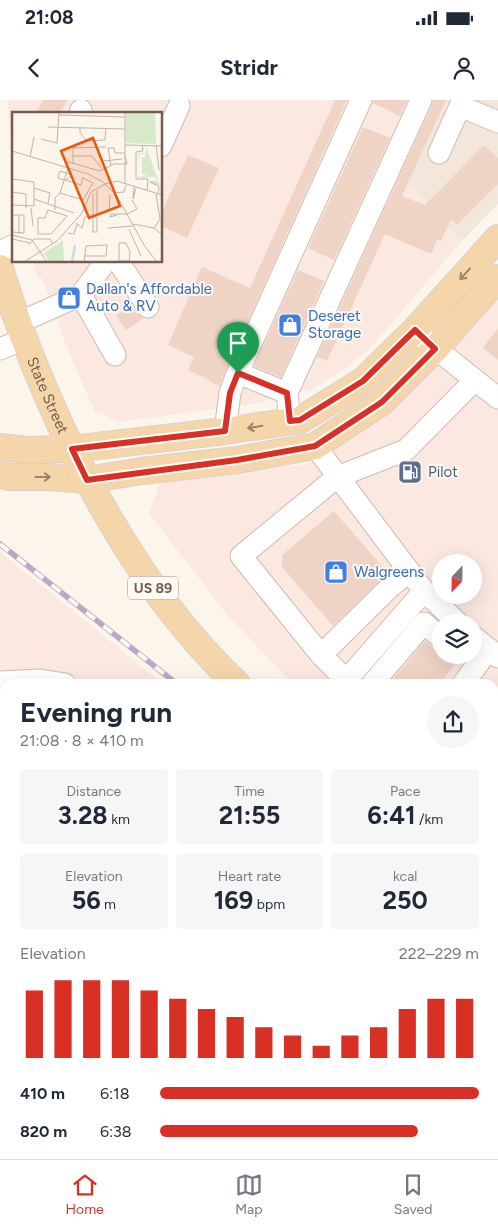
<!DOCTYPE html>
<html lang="en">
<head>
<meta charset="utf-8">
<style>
  body { margin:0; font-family:Figtree,sans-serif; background:#f6f6f7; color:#1f2937; height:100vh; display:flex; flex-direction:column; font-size:19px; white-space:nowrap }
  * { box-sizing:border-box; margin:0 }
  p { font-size:16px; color:#747a83 }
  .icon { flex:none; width:28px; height:28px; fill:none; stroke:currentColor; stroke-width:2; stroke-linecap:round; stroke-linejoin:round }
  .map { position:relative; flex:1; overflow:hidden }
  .side { position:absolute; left:0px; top:579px; width:499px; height:481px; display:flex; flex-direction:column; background:#fff; border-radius:15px 15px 0 0; box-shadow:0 5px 20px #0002 }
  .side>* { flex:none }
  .needle { width:32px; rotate:202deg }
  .fabs { position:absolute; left:432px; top:454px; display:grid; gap:10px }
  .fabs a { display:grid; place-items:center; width:50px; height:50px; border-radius:50%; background:#fff; box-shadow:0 5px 20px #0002; font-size:25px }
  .pin { position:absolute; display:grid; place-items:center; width:42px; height:42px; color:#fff; margin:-51px -21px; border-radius:50% 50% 50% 0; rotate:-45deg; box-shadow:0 0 5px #0007 }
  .pin .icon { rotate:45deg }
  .round { display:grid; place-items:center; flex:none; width:52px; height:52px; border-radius:26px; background:#f6f6f7 }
  .overview { display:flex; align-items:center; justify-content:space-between; height:85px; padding:0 20px }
  h1 { font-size:28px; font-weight:700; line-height:38px }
  .figures { display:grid; grid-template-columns:repeat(3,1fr); gap:8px; height:85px; padding:5px 20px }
  .figures div { display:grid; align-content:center; border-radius:5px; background:#f6f6f7; text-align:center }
  .figures b { font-size:25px; font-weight:700 }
  .figures small { font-size:14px; font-weight:400 }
  .figures p { font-size:14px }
  .chart { height:140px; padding:10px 20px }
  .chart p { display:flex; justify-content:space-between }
  .chart svg { width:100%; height:90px; margin-top:5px; stroke:#d93025; stroke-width:6 }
  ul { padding:0 20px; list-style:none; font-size:16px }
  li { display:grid; grid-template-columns:80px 60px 1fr; align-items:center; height:38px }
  li i { height:12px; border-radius:6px; background:#d93025 }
  .status { display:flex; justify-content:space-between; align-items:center; height:35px; padding:0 25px; background:#fff; direction:ltr }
  .status svg { height:14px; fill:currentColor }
  header { display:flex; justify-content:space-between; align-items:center; height:65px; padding:0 20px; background:#fff; font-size:22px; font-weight:700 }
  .tab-bar { display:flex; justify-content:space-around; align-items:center; height:70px; border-top:1px solid #e0e1e3; background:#fff; font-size:14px; color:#747a83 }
  .tab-bar a { display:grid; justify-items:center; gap:2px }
  .tab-bar .selected { color:#d93025 }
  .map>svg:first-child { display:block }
</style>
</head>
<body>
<div class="status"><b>21:08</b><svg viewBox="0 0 49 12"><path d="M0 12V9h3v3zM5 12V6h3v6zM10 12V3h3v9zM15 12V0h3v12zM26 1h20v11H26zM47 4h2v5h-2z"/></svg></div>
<header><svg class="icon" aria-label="back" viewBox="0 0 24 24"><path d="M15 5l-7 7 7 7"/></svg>Stridr<svg class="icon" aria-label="person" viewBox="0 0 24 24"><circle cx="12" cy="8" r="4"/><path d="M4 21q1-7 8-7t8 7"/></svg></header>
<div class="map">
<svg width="498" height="1059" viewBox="0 0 498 1059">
  <rect width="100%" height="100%" fill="#fcf5ec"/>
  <!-- residential -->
  <g fill="#f3e7db">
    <path d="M 444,0 L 498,0 L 498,104 L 462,141 L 412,89 L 405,87 Z"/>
    <path d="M 0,927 L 5,929 L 5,1055 L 176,1055 L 178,1059 L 0,1059 Z"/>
  </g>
  <!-- commercial -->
  <g fill="#fbe8e1" fill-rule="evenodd">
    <path d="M 7,0 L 444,0 L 405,86 L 412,89 L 462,141 L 373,245 L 348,267 L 312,289 L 253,304 L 117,322 L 101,312 L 95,312 L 66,245 L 42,178 L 38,179 L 33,161 L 161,161 L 161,14 L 14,14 L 14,64 Z"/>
    <path d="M 498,195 L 498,753 L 494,750 L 494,584 L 293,584 L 228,516 L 149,413 L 160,383 L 306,364 L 339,347 L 389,311 ZM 441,462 L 474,462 L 474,495 L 441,495 ZM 441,522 L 474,522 L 474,555 L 441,555 Z"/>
    <path d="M 0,452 L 163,584 L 5,584 L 5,929 L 0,927 Z"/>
    <path d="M 494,853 L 498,856 L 498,991 L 494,1002 Z"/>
    <path d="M 176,1055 L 292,1055 L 282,1059 L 178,1059 Z"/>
    <path d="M 341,1055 L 473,1055 L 472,1059 L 351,1059 Z"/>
  </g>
  <!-- building -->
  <g fill="#efd4c5">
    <path d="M 43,0 L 67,0 L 60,14 L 36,14 Z"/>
    <path d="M 335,0 L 347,0 L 219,286 L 209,281 L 209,280 L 188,270 L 194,257 L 168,245 L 202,167 L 250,188 Z"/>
    <path d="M 373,0 L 407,0 L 400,16 L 373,3 Z"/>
    <path d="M 433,0 L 446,0 L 402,96 L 425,105 L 484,45 L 498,58 L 498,84 L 457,125 L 451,119 L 441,141 L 437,140 L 431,154 L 385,134 L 327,261 L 317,257 L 432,5 Z"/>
    <path d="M 363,27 L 390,38 L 334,160 L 308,148 Z"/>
    <path d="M 188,55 L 219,68 L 187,138 L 161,126 L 161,114 Z"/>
    <path d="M 298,170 L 324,181 L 281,277 L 254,266 Z"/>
    <path d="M 132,205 L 138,214 L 144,218 L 126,230 L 116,215 Z"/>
    <path d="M 498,228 L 498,260 L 483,248 Z"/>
    <path d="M 334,411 L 388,473 L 333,526 L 282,467 L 282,455 Z"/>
    <path d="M 425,541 L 433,548 L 441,550 L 441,555 L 462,555 L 439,584 L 389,584 Z"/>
  </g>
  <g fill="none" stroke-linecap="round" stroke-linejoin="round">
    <!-- minor casing -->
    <g stroke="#cebdb2" stroke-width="23">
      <g id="minor">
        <path d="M 80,14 L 81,10"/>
        <path d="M 161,46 L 179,6"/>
        <path d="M 439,53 L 460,6 L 498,22"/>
        <path d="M 0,152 L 14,145"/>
        <path d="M 118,161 L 148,207"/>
        <path d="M 81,195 L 106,161"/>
        <path d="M 18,223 L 81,195 L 115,255"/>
        <path d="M 424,239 L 475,280"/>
        <path d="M 0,249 L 24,239"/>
        <path d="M 238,273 L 287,293"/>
        <path d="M 290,321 L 287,293 L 421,0"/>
        <path d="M 225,331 L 230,293 L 235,279 L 361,0"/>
        <path d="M 315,346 L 424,491"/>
        <path d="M 474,537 L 498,557"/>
        <path d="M 321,555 L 390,487 L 409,472"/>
        <path d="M 346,580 L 321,555 L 241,456 L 337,377 L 406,350 L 475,280 L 498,298"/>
        <path d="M 0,582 L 40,580 L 65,584"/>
        <path d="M 343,584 L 424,491 L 457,522"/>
        <path d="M 372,584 L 424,523 L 441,538"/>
        <path d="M 463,584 L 489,549"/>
        <path d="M 494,621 L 498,616"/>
        <path d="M 494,673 L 498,669"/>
        <path d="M 494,695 L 498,698"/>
        <path d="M 494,887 L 498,890"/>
        <path d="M 0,914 L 5,916"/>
        <path d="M 494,950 L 498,939"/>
        <path d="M 0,1021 L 5,1023"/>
        <path d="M 90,1055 L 93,1059"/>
      </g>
    </g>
    <!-- major casing -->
    <g stroke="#d9d1ce" stroke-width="28">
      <g id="major">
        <path id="s1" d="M 0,168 C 17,225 39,279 64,333 C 109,426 162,513 237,584"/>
        <path d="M 0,347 L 26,350 L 72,349 L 225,331 L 300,320 L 363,281 L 415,230 L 498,138"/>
        <path d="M 0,375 L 9,377 L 48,377 L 87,380 L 142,371 L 237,360 L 315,346 L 382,302 L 435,249 L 498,178"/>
        <path d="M 494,792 L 498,796"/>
      </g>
    </g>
    <!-- minor -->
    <use href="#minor" stroke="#fff" stroke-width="21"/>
    <!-- major -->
    <use href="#major" stroke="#f5d6aa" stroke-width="26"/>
    <!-- rail casing -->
    <g stroke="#b8aac6" stroke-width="5.5">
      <g id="rail">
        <path d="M 0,444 L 177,584"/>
        <path d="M 494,837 L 498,840"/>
      </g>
    </g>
    <!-- rail -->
    <use href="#rail" stroke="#fef9f3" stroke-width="4" stroke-dasharray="11" stroke-linecap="butt"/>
  </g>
  <!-- one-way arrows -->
  <defs><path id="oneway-shaft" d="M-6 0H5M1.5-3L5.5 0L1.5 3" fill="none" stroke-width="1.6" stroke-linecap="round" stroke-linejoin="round" transform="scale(1.25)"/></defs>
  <g stroke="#9c816b">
    <use href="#oneway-shaft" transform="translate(465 174) rotate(132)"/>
    <use href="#oneway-shaft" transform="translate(255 327) rotate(171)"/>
    <use href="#oneway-shaft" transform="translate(43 377)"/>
  </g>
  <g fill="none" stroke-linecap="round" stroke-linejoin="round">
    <!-- route casing -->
    <g stroke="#fff" stroke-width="10">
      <path id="route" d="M 415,230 L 435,249 L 382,302 L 315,346 L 237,360 L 87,380 L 72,349 L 225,331 L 230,293 L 238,273 L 287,293 L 290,321 L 300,320 L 363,281 Z"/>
    </g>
    <!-- route -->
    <use href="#route" stroke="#d93025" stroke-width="6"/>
  </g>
  <!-- icons -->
  <defs>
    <g id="shop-square" transform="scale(1.25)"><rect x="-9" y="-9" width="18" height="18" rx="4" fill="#3f7fe0" stroke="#fef9f3"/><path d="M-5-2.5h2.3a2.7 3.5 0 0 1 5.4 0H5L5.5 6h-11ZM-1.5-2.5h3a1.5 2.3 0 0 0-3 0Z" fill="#fff"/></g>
    <g id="fuel-square" transform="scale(1.25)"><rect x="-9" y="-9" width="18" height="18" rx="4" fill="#5c6f8a" stroke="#fef9f3"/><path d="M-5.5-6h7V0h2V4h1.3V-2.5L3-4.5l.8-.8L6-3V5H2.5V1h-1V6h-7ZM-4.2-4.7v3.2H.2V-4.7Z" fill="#fff"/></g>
  </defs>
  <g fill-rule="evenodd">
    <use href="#shop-square" x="69" y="198"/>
    <use href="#shop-square" x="290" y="225"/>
    <use href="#fuel-square" x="410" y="372"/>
    <use href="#shop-square" x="336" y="472"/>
  </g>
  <g text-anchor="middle" stroke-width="4" stroke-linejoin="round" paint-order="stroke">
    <!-- shield labels -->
    <rect fill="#fef9f3" stroke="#9f8b81" stroke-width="1" x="128" y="476.5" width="50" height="23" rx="4"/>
    <g font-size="14" font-weight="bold" fill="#765c50">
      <text x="153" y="493">US 89</text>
    </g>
    <!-- shop labels -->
    <g font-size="15" fill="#366cbe" stroke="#fef9f3" text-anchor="start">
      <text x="86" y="194">Dallan's Affordable<tspan x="86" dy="17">Auto &amp; RV</tspan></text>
      <text x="308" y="221">Deseret<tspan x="308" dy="17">Storage</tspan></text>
      <text x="354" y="477">Walgreens</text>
    </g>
    <!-- street labels -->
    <g font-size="15" fill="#765c50" stroke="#fef9f3">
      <text dy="5" stroke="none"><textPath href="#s1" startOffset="136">State Street</textPath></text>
    </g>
    <!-- service labels -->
    <g font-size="15" fill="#4e5e75" stroke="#fef9f3" text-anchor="start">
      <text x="428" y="377">Pilot</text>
    </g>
  </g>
  <!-- overview -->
  <g transform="translate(12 12)">
    <rect width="150" height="150" fill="#fcf5ec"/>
    <path d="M 114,0 L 143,0 L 144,32 L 114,31 ZM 134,34 L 147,71 L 150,81 L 143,65 L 126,66 L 126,54 L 126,65 L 136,63 L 130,62 L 130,45 L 133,46 L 133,42 L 127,42 L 126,52 L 126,41 L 134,41 ZM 51,128 L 52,150 L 37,150 L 32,141 Z" fill="#d8e9cb"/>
    <path fill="none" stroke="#c1e1e5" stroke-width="2.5" d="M 60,150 L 63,133"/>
    <path fill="none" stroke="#c2b3a9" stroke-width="1" d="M 47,3 L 113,5M 36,15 L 113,17M 68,15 L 68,21 L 75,29 L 93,28 L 94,16M 29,27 L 45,31 L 47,0M 113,33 L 150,34M 130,33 L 131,39 L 124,40 L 124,67 L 136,67 L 135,79M 144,33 L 147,58M 0,39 L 76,62 L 91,70 L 105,84 L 132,133 L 145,150M 61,44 L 80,44 L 91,58M 18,45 L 22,25M 53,46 L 53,49 L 88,59 L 102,52 L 115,52 L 113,43M 91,49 L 110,47M 61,52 L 61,36 L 94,35M 99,53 L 96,36 L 102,36 L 103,41 L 113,41M 56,56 L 48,81 L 71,88 L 81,71 L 71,66M 0,67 L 22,70 L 22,94 L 0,93M 54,68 L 60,63 L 48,59 L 46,66 L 69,73 L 71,65M 113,72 L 113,0M 144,73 L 138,70 L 143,70 L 147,76 L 146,82M 122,75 L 121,87 L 124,76M 22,76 L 38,81 L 36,91M 0,80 L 14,82 L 14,96M 81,81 L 81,120 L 85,120 L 85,78M 102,81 L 112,80 L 114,73M 22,87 L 62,101M 19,96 L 21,114M 36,98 L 55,104 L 39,122 L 26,122 L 26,106 L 33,106 ZM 43,98 L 43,86 L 48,81M 97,98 L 98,83M 115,102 L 125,97 L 120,88M 0,103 L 12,103 L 12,121 L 0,120M 105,103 L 98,105 L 99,102 L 115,102M 64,111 L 70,116 L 73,105 L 79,105 L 79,102M 121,112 L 142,116 L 150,123M 96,116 L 121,114M 142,116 L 148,107 L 144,82M 117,117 L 129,144M 56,121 L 62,122 L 65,112M 7,122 L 7,103M 0,123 L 20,128 L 35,150M 0,127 L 18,131M 17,133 L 22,127 L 38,127 L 41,132M 73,144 L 94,144 L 95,133M 117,149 L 107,149 L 107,131 L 114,131 L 118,140 L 117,150M 12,150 L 45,129 L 70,101 L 79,80 L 93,72 L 105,69 L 150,83M 72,150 L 74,134 L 95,133"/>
    <path fill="#e8590c" fill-opacity="0.15" stroke="#e8590c" stroke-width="2.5" d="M 81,26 L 108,94 L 77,106 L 49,39 Z"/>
    <rect width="150" height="150" fill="none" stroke="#765c50" stroke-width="2.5"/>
  </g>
</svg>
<div class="fabs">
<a><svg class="needle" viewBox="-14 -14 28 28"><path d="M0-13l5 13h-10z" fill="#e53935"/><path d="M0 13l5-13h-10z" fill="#747a83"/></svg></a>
<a><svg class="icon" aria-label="layers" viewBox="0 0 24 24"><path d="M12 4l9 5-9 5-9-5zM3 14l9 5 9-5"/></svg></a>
</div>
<div class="pin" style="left:238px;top:273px;background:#1e9e55"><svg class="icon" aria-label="arrive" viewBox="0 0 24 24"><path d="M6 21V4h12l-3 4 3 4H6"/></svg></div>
<section class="side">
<div class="overview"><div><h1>Evening run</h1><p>21:08 · 8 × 410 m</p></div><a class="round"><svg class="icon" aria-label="share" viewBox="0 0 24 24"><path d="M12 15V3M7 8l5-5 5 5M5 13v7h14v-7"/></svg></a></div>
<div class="figures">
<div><p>Distance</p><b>3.28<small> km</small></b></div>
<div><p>Time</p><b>21:55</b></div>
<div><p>Pace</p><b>6:41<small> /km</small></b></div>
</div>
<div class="figures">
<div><p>Elevation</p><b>56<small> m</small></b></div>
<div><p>Heart rate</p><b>169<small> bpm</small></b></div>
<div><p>kcal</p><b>250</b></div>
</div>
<div class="chart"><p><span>Elevation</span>222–229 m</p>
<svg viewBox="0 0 160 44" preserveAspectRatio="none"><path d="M5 44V11M15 44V6M25 44V6M35 44V6M45 44V11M55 44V15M65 44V20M75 44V24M85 44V29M95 44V33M105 44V38M115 44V33M125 44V29M135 44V20M145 44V15M155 44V15"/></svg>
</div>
<ul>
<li><b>410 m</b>6:18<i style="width:100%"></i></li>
<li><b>820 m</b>6:38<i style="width:81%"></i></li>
</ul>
</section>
</div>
<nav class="tab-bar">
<a class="selected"><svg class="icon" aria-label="home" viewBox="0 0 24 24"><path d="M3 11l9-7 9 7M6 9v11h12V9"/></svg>Home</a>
<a><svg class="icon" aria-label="map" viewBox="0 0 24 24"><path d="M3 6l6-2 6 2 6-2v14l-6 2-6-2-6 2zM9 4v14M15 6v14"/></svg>Map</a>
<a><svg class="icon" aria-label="saved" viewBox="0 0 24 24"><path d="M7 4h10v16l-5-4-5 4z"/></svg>Saved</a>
</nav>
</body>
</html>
